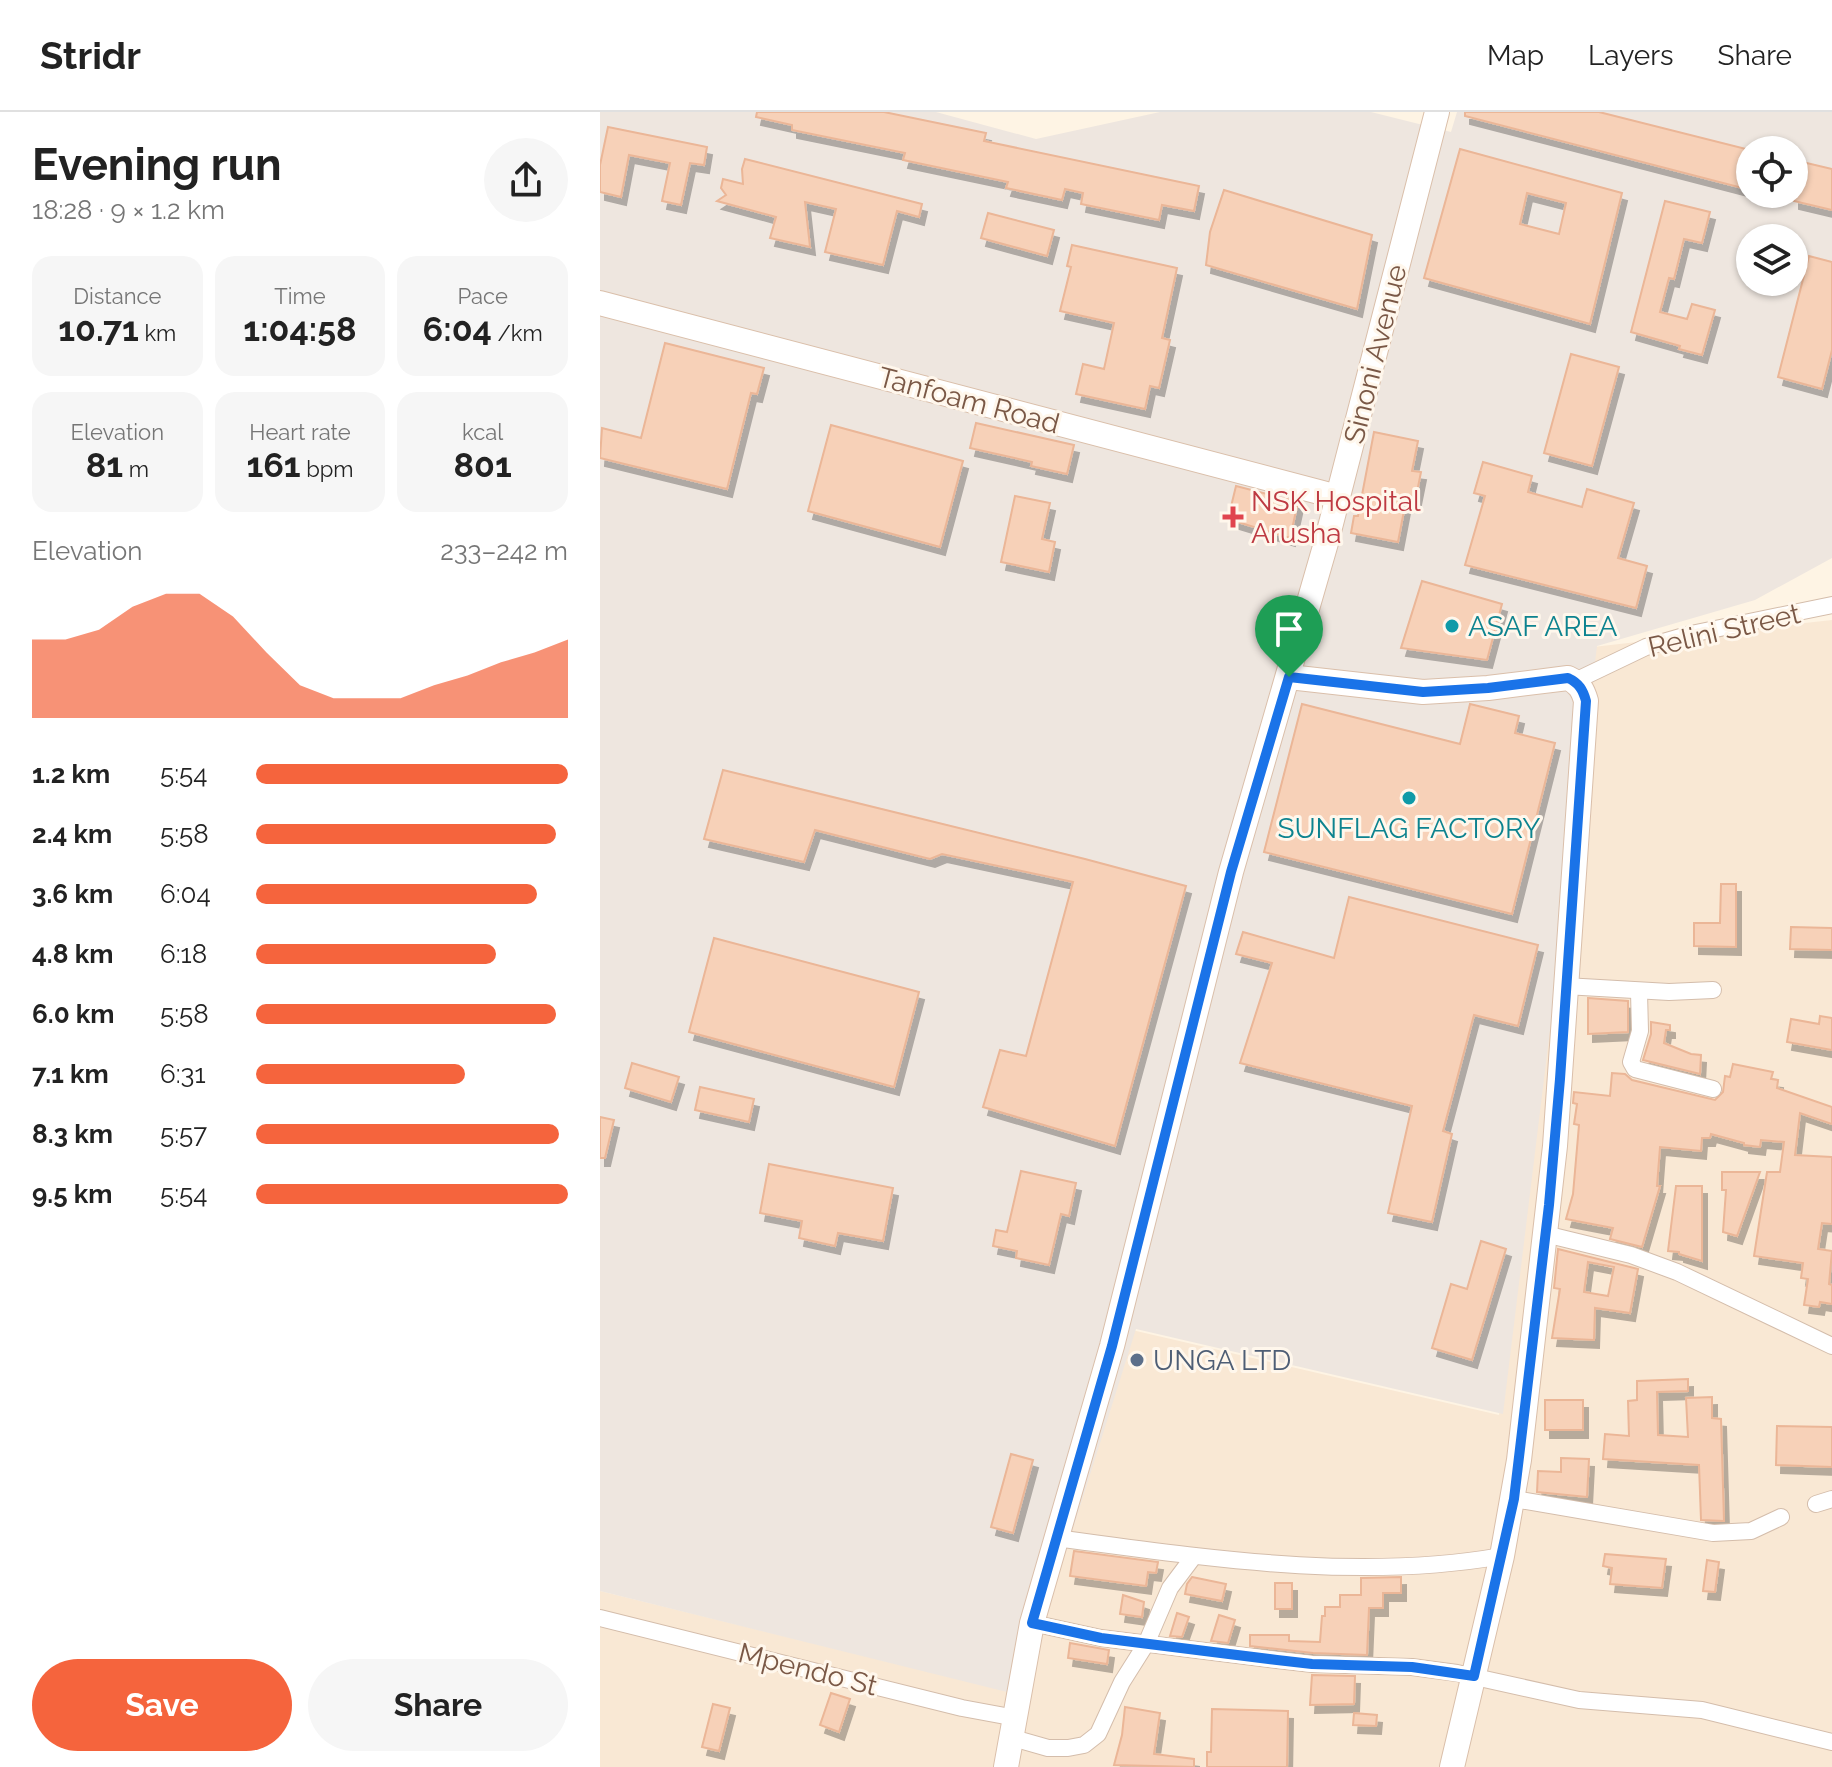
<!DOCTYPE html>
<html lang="en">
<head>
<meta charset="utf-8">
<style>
  body { margin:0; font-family:Raleway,sans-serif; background:#f6f6f6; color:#222; height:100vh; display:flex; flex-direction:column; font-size:30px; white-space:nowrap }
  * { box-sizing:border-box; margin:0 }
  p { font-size:26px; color:#767676 }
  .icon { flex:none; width:44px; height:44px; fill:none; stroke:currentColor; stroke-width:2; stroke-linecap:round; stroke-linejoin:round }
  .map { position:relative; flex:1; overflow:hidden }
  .panel { display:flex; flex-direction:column; background:#fff; width:600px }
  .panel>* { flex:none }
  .buttons { position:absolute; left:1136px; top:24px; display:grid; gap:16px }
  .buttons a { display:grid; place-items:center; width:72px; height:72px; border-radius:50%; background:#fff; box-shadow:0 2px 6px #0004; font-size:40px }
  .pin { position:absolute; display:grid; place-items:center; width:68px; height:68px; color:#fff; margin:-82px -34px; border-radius:50% 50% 50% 0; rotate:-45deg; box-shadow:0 0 8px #0007 }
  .pin .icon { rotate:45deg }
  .round { display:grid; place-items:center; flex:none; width:84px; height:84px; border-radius:42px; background:#f6f6f6 }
  .summary { display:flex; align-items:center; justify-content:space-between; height:136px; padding:0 32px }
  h1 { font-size:44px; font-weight:700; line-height:60px }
  .stats { display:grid; grid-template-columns:repeat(3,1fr); gap:12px; height:136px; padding:8px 32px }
  .stats div { display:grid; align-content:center; border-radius:20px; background:#f6f6f6; text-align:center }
  .stats b { font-size:34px; font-weight:700 }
  .stats small { font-size:22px; font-weight:400 }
  .stats p { font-size:22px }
  .chart { height:224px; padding:16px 32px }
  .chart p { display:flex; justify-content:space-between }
  .chart svg { width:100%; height:144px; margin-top:8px; fill:#f5643d; opacity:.7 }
  .action { display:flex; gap:16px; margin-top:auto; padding:16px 32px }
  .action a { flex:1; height:92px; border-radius:48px; background:#f5643d; color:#fff; font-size:32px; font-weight:700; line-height:92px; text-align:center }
  .action a+a { background:#f6f6f6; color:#222 }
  ul { padding:0 32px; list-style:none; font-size:26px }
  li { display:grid; grid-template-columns:128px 96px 1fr; align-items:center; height:60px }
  li i { height:20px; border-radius:10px; background:#f5643d }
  header { display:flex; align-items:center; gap:48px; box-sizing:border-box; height:112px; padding:0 40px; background:#fff; border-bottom:2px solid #e0e0e0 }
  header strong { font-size:38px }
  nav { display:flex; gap:44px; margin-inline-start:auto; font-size:28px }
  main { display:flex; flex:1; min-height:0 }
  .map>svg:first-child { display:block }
</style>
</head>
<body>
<header>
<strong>Stridr</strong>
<nav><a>Map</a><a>Layers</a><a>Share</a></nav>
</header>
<main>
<section class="panel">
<div class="summary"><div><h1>Evening run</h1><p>18:28 · 9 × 1.2 km</p></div><a class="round"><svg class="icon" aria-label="share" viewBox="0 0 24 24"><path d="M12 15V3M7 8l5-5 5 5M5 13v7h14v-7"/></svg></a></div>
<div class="stats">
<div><p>Distance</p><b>10.71<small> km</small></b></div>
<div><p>Time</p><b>1:04:58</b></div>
<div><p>Pace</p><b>6:04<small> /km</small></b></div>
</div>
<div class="stats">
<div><p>Elevation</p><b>81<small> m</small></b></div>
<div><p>Heart rate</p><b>161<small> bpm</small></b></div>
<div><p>kcal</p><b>801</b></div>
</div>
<div class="chart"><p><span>Elevation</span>233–242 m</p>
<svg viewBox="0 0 160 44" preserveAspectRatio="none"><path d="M0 44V20L10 20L20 17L30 10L40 6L50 6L60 13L70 24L80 34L90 38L100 38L110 38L120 34L130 31L140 27L150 24L160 20V44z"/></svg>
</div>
<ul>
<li><b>1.2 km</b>5:54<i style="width:100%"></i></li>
<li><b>2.4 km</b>5:58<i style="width:96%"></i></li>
<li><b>3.6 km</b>6:04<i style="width:90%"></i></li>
<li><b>4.8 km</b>6:18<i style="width:77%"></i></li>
<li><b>6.0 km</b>5:58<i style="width:96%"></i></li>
<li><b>7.1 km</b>6:31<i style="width:67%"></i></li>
<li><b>8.3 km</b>5:57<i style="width:97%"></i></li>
<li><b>9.5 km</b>5:54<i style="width:100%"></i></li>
</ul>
<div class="action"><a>Save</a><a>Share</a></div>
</section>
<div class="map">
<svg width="1232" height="1655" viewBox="0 0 1232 1655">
  <defs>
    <filter id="shadow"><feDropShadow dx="5" dy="8" stdDeviation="0" flood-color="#0004"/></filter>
  </defs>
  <rect width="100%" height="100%" fill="#fef4e4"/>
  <!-- residential -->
  <path fill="#f9e8d4" d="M 1232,508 L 1232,1655 L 0,1655 L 0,1479 L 407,1579 L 532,1218 L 899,1303 L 993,535 Z"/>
  <!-- industrial -->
  <path fill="#eee6df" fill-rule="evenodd" d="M 0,0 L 336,0 L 436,27 L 560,0 L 771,0 L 851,20 L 857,0 L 1232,0 L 1232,446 L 1155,488 L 997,534 L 903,1302 L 536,1217 L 425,1569 L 407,1580 L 0,1479 ZM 1150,38 L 1194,38 L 1194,82 L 1150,82 ZM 1150,126 L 1194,126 L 1194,170 L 1150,170 Z"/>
  <!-- building -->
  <g fill="#f7d1b8" stroke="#ebb697" stroke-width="2" fill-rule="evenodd" filter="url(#shadow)">
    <path d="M 157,0 L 284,0 L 386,21 L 384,29 L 599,74 L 594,99 L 562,93 L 559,108 L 481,92 L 483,81 L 465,77 L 462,88 L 406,76 L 408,70 L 303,48 L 305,41 L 192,18 L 192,13 L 156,5 Z"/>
    <path d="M 865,0 L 999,0 L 1150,38 L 1150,78 L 865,4 Z"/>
    <path d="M 8,15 L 107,35 L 104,53 L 90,51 L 81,93 L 62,89 L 70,51 L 29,43 L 21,85 L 0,80 L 0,53 Z"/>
    <path d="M 860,37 L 1022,81 L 990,212 L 824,166 ZM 927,81 L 966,91 L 959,122 L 920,112 Z"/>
    <path d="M 145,47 L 322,92 L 319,105 L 297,99 L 283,153 L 225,140 L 236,97 L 205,90 L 210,135 L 170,126 L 176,105 L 117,89 L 126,83 L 121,76 L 123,67 L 143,72 L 142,57 Z"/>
    <path d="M 1194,48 L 1232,57 L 1232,98 L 1194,89 Z"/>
    <path d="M 624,78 L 772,123 L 757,197 L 606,153 L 610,120 Z"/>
    <path d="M 1065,89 L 1110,100 L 1102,131 L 1084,127 L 1074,167 L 1069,166 L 1060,200 L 1087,207 L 1092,192 L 1115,198 L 1102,243 L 1079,237 L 1080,234 L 1031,220 Z"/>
    <path d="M 388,101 L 454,118 L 447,144 L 381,126 Z"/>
    <path d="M 472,133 L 577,156 L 562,226 L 570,228 L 559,276 L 550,274 L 545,297 L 476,282 L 483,252 L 504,257 L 514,211 L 460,199 L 471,155 L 467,154 Z"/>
    <path d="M 1209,144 L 1232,150 L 1232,238 L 1222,277 L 1178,265 Z"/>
    <path d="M 65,231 L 164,256 L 157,282 L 151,281 L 127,377 L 0,346 L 2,316 L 41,326 Z"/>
    <path d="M 971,242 L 1019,255 L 992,354 L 944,341 Z"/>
    <path d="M 376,311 L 474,333 L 467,362 L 431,354 L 432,350 L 370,336 Z"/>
    <path d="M 231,313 L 363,349 L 340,435 L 208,399 Z"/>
    <path d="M 774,320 L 818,329 L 812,359 L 821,360 L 816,385 L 807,383 L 798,430 L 751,421 L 754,404 L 758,404 Z"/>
    <path d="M 883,350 L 932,364 L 928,380 L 982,395 L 987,377 L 1034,391 L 1018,446 L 1047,454 L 1036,496 L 865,453 L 885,384 L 874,381 Z"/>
    <path d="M 636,374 L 698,390 L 690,426 L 628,407 Z"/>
    <path d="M 415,384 L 450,391 L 442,427 L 455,430 L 449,460 L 401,450 Z"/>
    <path d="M 822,469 L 902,492 L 887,548 L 801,536 Z"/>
    <path d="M 702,592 L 860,632 L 870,592 L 919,604 L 915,621 L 955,631 L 912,802 L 664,740 Z"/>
    <path d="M 123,658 L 485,747 L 586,774 L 515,1034 L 383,995 L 400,938 L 426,944 L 473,770 L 342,742 L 330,747 L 215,718 L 204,750 L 104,727 Z"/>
    <path d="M 1121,772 L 1136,772 L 1136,835 L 1094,834 L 1094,811 L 1120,811 Z"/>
    <path d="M 749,785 L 938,833 L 918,914 L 874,903 L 843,1019 L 852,1022 L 832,1110 L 788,1101 L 812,994 L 640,951 L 672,851 L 636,842 L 643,820 L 734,846 Z"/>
    <path d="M 1191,815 L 1232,816 L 1232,838 L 1190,837 Z"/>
    <path d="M 114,826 L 319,880 L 294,975 L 89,920 Z"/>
    <path d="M 988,886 L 1028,889 L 1028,920 L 988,922 Z"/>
    <path d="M 1220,904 L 1232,906 L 1232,938 L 1187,930 L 1191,907 L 1219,912 Z"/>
    <path d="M 1051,910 L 1070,913 L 1070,918 L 1066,918 L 1064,931 L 1091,942 L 1101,943 L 1100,962 L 1043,948 L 1051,922 Z"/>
    <path d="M 32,951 L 79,965 L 71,990 L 25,976 Z"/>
    <path d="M 1133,952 L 1173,960 L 1171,967 L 1178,968 L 1177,976 L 1232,995 L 1232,1012 L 1200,1001 L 1195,1043 L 1232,1045 L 1232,1112 L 1222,1111 L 1218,1137 L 1232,1139 L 1229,1172 L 1232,1173 L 1232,1192 L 1220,1190 L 1219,1195 L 1204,1193 L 1208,1167 L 1201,1166 L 1203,1151 L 1154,1144 L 1167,1060 L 1180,1060 L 1184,1030 L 1161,1028 L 1160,1035 L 1144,1033 L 1144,1031 L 1111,1022 L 1110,1026 L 1102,1026 L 1101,1039 L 1060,1035 L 1057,1074 L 1060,1074 L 1042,1135 L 1010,1127 L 1013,1116 L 966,1107 L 973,1082 L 979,1013 L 974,1012 L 977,992 L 973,991 L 974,980 L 1010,984 L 1012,961 L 1025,962 L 1032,968 L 1115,988 L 1123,980 L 1125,964 L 1130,965 Z"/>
    <path d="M 100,975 L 154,987 L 149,1010 L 95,998 Z"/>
    <path d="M 0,1005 L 14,1008 L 5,1046 L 0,1046 Z"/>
    <path d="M 169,1052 L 293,1076 L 283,1129 L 238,1121 L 235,1134 L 199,1126 L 202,1109 L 160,1101 Z"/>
    <path d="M 421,1059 L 476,1071 L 469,1104 L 461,1102 L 449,1153 L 416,1146 L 417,1139 L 393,1134 L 396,1118 L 407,1120 Z"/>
    <path d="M 1122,1060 L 1160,1060 L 1137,1124 L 1123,1120 L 1126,1078 L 1122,1078 Z"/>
    <path d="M 1076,1074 L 1102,1074 L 1102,1149 L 1079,1142 L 1079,1140 L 1068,1139 Z"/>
    <path d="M 881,1129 L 906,1137 L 872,1248 L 832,1236 L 851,1172 L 867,1177 Z"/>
    <path d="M 958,1137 L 1038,1157 L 1030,1201 L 995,1196 L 994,1228 L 952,1226 L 960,1177 L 954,1176 ZM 988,1150 L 1014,1155 L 1008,1184 L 984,1180 Z"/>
    <path d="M 1088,1267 L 1088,1279 L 1057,1280 L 1058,1323 L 1088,1325 L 1086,1286 L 1112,1285 L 1112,1306 L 1121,1307 L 1124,1409 L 1101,1408 L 1099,1353 L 1003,1347 L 1005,1322 L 1029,1324 L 1028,1289 L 1037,1288 L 1037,1269 Z"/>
    <rect x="945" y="1288" width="38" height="30"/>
    <path d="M 1177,1314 L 1232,1315 L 1232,1355 L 1176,1353 Z"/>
    <path d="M 411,1342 L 433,1348 L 413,1421 L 391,1415 Z"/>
    <path d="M 961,1346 L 989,1347 L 987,1385 L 937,1380 L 938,1359 L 961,1360 Z"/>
    <path d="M 474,1439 L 558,1450 L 556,1461 L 548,1460 L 546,1474 L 470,1464 Z"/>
    <path d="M 1005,1442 L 1066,1447 L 1062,1476 L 1010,1472 L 1012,1456 L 1003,1454 Z"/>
    <path d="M 1107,1448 L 1119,1450 L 1115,1480 L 1103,1479 Z"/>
    <path d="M 592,1465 L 626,1472 L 622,1489 L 585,1482 L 587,1472 Z"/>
    <path d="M 801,1465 L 801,1481 L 783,1481 L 783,1496 L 769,1496 L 767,1543 L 713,1541 L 650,1534 L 650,1523 L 689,1523 L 689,1529 L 720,1530 L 722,1504 L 725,1504 L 725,1495 L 740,1495 L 740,1483 L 761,1483 L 761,1466 Z"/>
    <rect x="675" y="1471" width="17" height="26"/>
    <path d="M 523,1483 L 544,1490 L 542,1505 L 520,1502 Z"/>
    <path d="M 577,1501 L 589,1505 L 582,1525 L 570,1524 Z"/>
    <path d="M 619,1503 L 635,1508 L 628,1531 L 611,1529 Z"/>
    <path d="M 470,1531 L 509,1538 L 507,1552 L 468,1546 Z"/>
    <path d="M 712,1563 L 755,1564 L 754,1592 L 710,1593 Z"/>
    <path d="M 231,1581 L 250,1587 L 239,1620 L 220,1613 Z"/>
    <path d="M 113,1592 L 130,1596 L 119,1639 L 102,1635 Z"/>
    <path d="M 525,1595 L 560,1601 L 554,1642 L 594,1647 L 594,1655 L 514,1653 L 522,1623 Z"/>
    <path d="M 612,1597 L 688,1599 L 687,1655 L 607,1655 L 607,1640 L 611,1640 Z"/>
    <path d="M 754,1601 L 777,1603 L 776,1614 L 753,1613 Z"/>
  </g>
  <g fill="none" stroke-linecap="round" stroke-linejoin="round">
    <!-- street casing -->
    <g stroke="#d4bdab" stroke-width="18">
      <g id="street">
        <path d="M 975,569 L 1046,535 L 1091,522 L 1232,493"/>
        <path d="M 965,874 L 1069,880 L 1113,878"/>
        <path d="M 1039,880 L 1040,919 L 1031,950 L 1035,957 L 1113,977"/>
        <path d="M 945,1122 L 1031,1143 L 1077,1160 L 1232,1234"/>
        <path d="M 914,1387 L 1113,1421 L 1151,1419 L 1181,1405"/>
        <path d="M 1216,1392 L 1232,1387"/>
        <path d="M 456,1426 C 602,1445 755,1470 902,1444"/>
        <path d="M 0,1506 L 362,1596 L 416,1606"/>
        <path d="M 432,1511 L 501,1526 L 677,1548 L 712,1552 L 812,1555 L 857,1561 L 979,1588 L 1102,1598 L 1232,1630"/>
        <path d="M 413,1626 L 448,1636 L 468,1636 L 484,1633 L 498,1622 L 522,1570 L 546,1532 L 570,1476 L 594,1444"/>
      </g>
    </g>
    <!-- secondary casing -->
    <g stroke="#dabfaa" stroke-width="26">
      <g id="secondary">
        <path d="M 0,191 L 738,385"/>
        <path d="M 689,565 L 823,580 L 888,576 L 968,566 C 979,571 983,578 986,589 L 955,1034 L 919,1348 L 902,1444 L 852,1655"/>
        <path d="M 406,1655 L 432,1511 L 512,1234 L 631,760 L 726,431 L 837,0"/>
      </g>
    </g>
    <!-- street -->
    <use href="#street" stroke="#fff" stroke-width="16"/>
    <!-- secondary -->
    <use href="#secondary" stroke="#fff" stroke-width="24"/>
  </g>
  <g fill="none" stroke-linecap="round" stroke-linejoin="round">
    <!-- route casing -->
    <g stroke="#fff" stroke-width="16">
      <path id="route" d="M 689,565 L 823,580 L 888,576 L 968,566 C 979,571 983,578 986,589 L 960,967 L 949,1093 L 914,1387 L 874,1564 L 812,1555 L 712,1552 L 677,1548 L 501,1526 L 432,1511 L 512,1234 L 631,760 Z"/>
    </g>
    <!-- route -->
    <use href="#route" stroke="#1a73e8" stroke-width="10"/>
  </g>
  <!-- markers -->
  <path fill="#e0444e" stroke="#fff7ec" stroke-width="3" d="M629 393h8v8h8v8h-8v8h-8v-8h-8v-8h8z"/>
  <g fill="#0f9aa8" stroke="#fff7ec" stroke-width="3">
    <circle cx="852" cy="514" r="8"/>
    <circle cx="809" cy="686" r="8"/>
  </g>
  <circle fill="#5c6f8a" stroke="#fff7ec" stroke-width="3" cx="537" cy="1248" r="8"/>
  <g text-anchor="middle" stroke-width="6" stroke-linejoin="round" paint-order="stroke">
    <!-- street labels -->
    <g font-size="28" fill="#7a5846" stroke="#fff7ec">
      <text transform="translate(775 242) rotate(-76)" y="10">Sinoni Avenue</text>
      <text transform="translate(369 288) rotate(15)" y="10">Tanfoam Road</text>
      <text transform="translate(1124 518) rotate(-13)" y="10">Relini Street</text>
      <text transform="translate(208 1557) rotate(14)" y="10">Mpendo St</text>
    </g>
    <!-- health labels -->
    <g font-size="28" fill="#be3a42" stroke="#fff7ec" text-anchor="start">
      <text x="651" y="399">NSK Hospital<tspan x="651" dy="32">Arusha</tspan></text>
    </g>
    <!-- culture labels -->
    <g font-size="28" fill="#0d838f" stroke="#fff7ec" text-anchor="start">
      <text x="868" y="524">ASAF AREA</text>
      <text x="809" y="726" text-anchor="middle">SUNFLAG FACTORY</text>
    </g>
    <!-- service labels -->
    <g font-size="28" fill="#4e5e75" stroke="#fff7ec" text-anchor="start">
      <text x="553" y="1258">UNGA LTD</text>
    </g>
  </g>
</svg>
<div class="buttons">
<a><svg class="icon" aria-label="locate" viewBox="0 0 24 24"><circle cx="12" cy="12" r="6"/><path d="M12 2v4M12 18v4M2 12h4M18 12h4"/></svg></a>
<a><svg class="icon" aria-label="layers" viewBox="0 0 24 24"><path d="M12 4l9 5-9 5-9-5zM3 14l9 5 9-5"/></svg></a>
</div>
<div class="pin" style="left:689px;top:565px;background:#1e9e55"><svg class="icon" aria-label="arrive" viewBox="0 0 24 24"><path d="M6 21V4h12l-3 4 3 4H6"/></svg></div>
</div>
</main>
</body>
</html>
